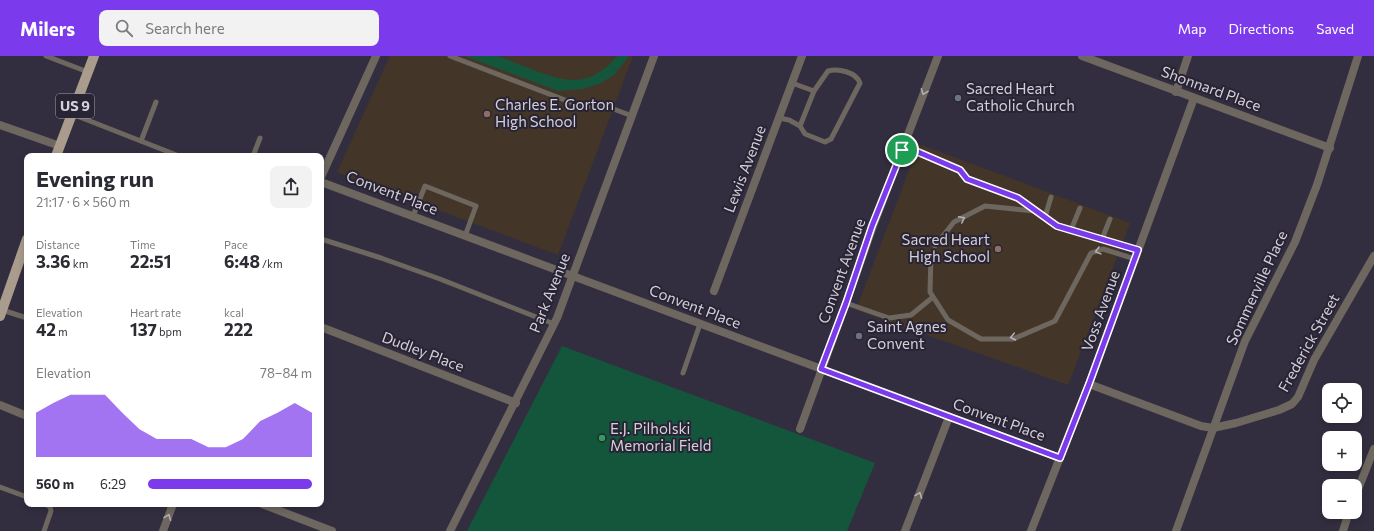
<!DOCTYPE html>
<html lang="en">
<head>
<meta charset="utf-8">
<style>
  body { margin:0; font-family:Commissioner,sans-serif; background:#f2f2f3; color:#2b2b33; height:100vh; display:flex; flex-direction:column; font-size:15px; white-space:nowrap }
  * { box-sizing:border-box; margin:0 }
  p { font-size:13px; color:#7c7c81 }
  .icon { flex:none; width:22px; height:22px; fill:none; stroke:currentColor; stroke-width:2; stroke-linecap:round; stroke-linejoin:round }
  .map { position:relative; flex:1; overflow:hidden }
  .panel { position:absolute; left:24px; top:97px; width:300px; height:354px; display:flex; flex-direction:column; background:#fff; border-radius:8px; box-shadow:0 2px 6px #0003 }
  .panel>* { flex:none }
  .controls { position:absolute; left:1322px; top:327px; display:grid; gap:8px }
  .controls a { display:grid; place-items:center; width:40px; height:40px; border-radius:8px; background:#fff; box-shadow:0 2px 6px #0003; font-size:20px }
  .pin { position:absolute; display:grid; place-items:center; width:34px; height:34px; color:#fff; margin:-17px; border:2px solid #fff; border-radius:50%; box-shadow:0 1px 4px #0007 }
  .round { display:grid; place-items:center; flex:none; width:42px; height:42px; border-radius:8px; background:#f2f2f3 }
  .summary { display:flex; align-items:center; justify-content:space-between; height:68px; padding:0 12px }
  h1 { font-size:22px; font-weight:700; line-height:30px }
  .metrics { display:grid; grid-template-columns:repeat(3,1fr); gap:6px; height:68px; padding:4px 12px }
  .metrics div { display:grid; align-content:center }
  .metrics b { font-size:17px; font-weight:700 }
  .metrics small { font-size:11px; font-weight:400 }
  .metrics p { font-size:11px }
  .chart { height:112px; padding:8px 12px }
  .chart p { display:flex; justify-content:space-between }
  .chart svg { width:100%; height:72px; margin-top:4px; fill:#7c3aed; opacity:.7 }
  ul { padding:0 12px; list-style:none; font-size:13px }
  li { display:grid; grid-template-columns:64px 48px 1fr; align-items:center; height:30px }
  li i { height:10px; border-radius:5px; background:#7c3aed }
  header { display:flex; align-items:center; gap:24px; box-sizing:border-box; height:56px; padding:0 20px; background:#7c3aed; color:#fff }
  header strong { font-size:19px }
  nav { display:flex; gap:22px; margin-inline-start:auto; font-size:14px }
  .search { width:280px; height:36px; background:#f2f2f3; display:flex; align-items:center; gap:10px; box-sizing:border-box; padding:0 14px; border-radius:8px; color:#7c7c81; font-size:15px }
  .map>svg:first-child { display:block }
</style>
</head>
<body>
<header>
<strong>Milers</strong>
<div class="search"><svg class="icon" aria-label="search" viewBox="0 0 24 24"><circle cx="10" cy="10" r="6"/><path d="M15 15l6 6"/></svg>Search here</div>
<nav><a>Map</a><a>Directions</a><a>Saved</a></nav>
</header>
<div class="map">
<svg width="1374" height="475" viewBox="0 0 1374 475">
  <rect width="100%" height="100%" fill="#332e3f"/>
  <!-- education -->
  <g fill="#433628">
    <path d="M 390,0 L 633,0 L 558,199 L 337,116 Z"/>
    <path d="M 919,88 L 1130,167 L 1068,329 L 856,254 Z"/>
  </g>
  <!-- green -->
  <g fill="#14563c">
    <path d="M 465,0 C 475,0 486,0 496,0 C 502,1 508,4 513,6 C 553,21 585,40 617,0 L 629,0 L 614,19 L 599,28 L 582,33 L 558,35 Z"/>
    <path d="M 562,290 L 875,407 L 847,475 L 467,475 Z"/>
  </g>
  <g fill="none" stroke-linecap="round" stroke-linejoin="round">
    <!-- service -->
    <g stroke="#6d675f" stroke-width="5">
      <path d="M 46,0 L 88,16"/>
      <path d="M 450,0 L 578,49 L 611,52 L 632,60"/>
      <path d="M 792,27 L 814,35"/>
      <path d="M 72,58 L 179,100"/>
      <path d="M 779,62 L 789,64 L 800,70 L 805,78 L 825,86 L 831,83 L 860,27 C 856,16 838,12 828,15 L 814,35 L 800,70"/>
      <path d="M 141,85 L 156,46"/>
      <path d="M 904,90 L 960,114 L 967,123 L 1018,142 L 1057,170 L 1138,194"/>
      <path d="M 253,100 L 260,82"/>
      <path d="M 413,160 L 425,130 L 476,150 L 465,180"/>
      <path d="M 1045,161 L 1051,141"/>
      <path d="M 1071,174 L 1080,152"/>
      <path d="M 321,183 L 381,202 L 440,223 L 554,268"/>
      <path d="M 1102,183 L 1110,163"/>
      <path d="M 935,190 L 954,166 L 985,150 L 1034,155"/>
      <path d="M 931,199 L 930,236 L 948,264 L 981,283 L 1013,283 L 1055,265 L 1091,197 L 1103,193 L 1135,203"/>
      <path d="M 846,247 L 889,262 L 911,259 L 933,241"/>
      <path d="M 2,254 L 27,262"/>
      <path d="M 683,317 L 700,268"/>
      <path d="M 0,431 L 27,441"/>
      <path d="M 44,475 L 51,455 L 50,451 L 46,448"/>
    </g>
    <!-- minor -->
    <g stroke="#6d675f" stroke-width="8">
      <path d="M 1176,36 L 1188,0"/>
      <path d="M 0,69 L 60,90"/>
      <path d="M 321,126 L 1060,402"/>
      <path d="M 714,235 L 802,0"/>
      <path d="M 321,271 L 516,347"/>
      <path d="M 1089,328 L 1201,370 L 1213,372 L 1236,367 L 1279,354 L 1292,348 L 1298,341 L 1314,304 L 1374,200"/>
      <path d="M 800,373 L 846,247 L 873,170 L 938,0"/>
      <path d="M 1355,441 L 1374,393"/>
      <path d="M 163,475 L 173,448"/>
      <path d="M 905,475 L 949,361"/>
      <path d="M 1031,475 L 1089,328 L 1194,42"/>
      <path d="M 1176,475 L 1245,285 L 1295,186 L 1317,129 L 1358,0"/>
      <path d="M 1343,475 L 1349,456"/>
    </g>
    <!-- tertiary -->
    <g stroke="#6d675f" stroke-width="8">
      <path d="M 1082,0 L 1330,92"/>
      <path d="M 321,121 L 376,0"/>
      <path d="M 0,349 L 27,360"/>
      <path d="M 262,448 L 332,475"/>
      <path d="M 450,475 L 557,262 L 654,0"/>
    </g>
    <!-- primary -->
    <g stroke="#a99c8c" stroke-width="10">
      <path d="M 56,100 L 94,0"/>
      <path d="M 0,260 L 27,183"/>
    </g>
  </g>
  <!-- one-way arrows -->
  <defs><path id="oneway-chevron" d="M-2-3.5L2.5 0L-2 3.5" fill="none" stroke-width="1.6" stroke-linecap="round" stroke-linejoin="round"/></defs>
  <g stroke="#b4b0b6">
    <use href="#oneway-chevron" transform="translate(924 36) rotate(111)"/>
    <use href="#oneway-chevron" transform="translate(962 163) rotate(-27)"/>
    <use href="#oneway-chevron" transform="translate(1098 195) rotate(165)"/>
    <use href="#oneway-chevron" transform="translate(1013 281) rotate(168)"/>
    <use href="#oneway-chevron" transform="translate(919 439) rotate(-69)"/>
    <use href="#oneway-chevron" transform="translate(168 461) rotate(-69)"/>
  </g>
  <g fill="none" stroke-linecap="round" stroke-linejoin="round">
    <!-- route casing -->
    <g stroke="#fff" stroke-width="8">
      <path id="route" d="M 904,90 L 960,114 L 967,123 L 1018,142 L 1057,170 L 1138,194 L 1089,328 L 1060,402 L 821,313 L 846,247 L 872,170 Z"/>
    </g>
    <!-- route -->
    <use href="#route" stroke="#7c3aed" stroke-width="5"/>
  </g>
  <!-- markers -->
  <g fill="#6b7280" stroke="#292434" stroke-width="1.5">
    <circle cx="958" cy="42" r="4"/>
    <circle cx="859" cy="280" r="4"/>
  </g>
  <g fill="#8d6e63" stroke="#292434" stroke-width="1.5">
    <circle cx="487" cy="58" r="4"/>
    <circle cx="998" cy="193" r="4"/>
  </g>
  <circle fill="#2e9e5b" stroke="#292434" stroke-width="1.5" cx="602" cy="382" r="4"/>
  <g text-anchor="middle" stroke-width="4" stroke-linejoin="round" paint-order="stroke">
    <!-- shield labels -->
    <rect fill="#292434" stroke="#a09ca9" stroke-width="1" x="56" y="38" width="38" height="24" rx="3"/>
    <g font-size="14" font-weight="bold" fill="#d3d0db">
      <text x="75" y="55">US 9</text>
    </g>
    <!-- poi labels -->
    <g font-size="15" fill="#d3d0db" stroke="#292434" text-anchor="start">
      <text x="966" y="38">Sacred Heart<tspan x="966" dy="17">Catholic Church</tspan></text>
      <text x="495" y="54">Charles E. Gorton<tspan x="495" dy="17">High School</tspan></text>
      <text x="990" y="189" text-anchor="end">Sacred Heart<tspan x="990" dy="17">High School</tspan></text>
      <text x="867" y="276">Saint Agnes<tspan x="867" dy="17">Convent</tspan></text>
      <text x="610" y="378">E.J. Pilholski<tspan x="610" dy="17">Memorial Field</tspan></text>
    </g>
    <!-- street labels -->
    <g font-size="15" fill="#d3d0db" stroke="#292434">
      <text transform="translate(1211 33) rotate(20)" y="5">Shonnard Place</text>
      <text transform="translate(745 113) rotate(-69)" y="5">Lewis Avenue</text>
      <text transform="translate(392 137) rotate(21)" y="5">Convent Place</text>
      <text transform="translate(842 215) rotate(-70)" y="5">Convent Avenue</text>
      <text transform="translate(1257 232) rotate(-65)" y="5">Sommerville Place</text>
      <text transform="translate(550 237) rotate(-68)" y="5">Park Avenue</text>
      <text transform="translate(695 251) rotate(21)" y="5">Convent Place</text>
      <text transform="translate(1101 255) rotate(-70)" y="5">Voss Avenue</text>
      <text transform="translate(1309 287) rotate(-61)" y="5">Frederick Street</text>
      <text transform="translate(423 296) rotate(21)" y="5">Dudley Place</text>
      <text transform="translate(999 364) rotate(20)" y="5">Convent Place</text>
    </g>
  </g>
</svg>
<div class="controls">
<a><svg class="icon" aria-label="locate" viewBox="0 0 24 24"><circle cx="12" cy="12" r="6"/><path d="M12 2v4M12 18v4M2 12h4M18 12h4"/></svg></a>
<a>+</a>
<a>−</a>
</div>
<div class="pin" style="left:902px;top:94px;background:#1e9e55"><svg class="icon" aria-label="arrive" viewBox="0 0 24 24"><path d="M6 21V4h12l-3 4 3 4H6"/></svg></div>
<section class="panel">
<div class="summary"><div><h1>Evening run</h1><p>21:17 · 6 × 560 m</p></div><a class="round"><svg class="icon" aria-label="share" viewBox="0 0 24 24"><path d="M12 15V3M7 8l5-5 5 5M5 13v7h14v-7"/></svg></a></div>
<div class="metrics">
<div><p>Distance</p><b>3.36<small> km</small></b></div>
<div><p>Time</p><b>22:51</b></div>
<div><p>Pace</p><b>6:48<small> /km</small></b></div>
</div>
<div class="metrics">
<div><p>Elevation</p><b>42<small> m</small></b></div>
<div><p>Heart rate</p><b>137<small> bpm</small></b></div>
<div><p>kcal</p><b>222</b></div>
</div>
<div class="chart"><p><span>Elevation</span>78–84 m</p>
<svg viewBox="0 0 160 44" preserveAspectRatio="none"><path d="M0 44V17L10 11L20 6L30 6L40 6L50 17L60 27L70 33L80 33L90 33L100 38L110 38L120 33L130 22L140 17L150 11L160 17V44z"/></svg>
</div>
<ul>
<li><b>560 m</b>6:29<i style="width:100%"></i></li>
</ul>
</section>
</div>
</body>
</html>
